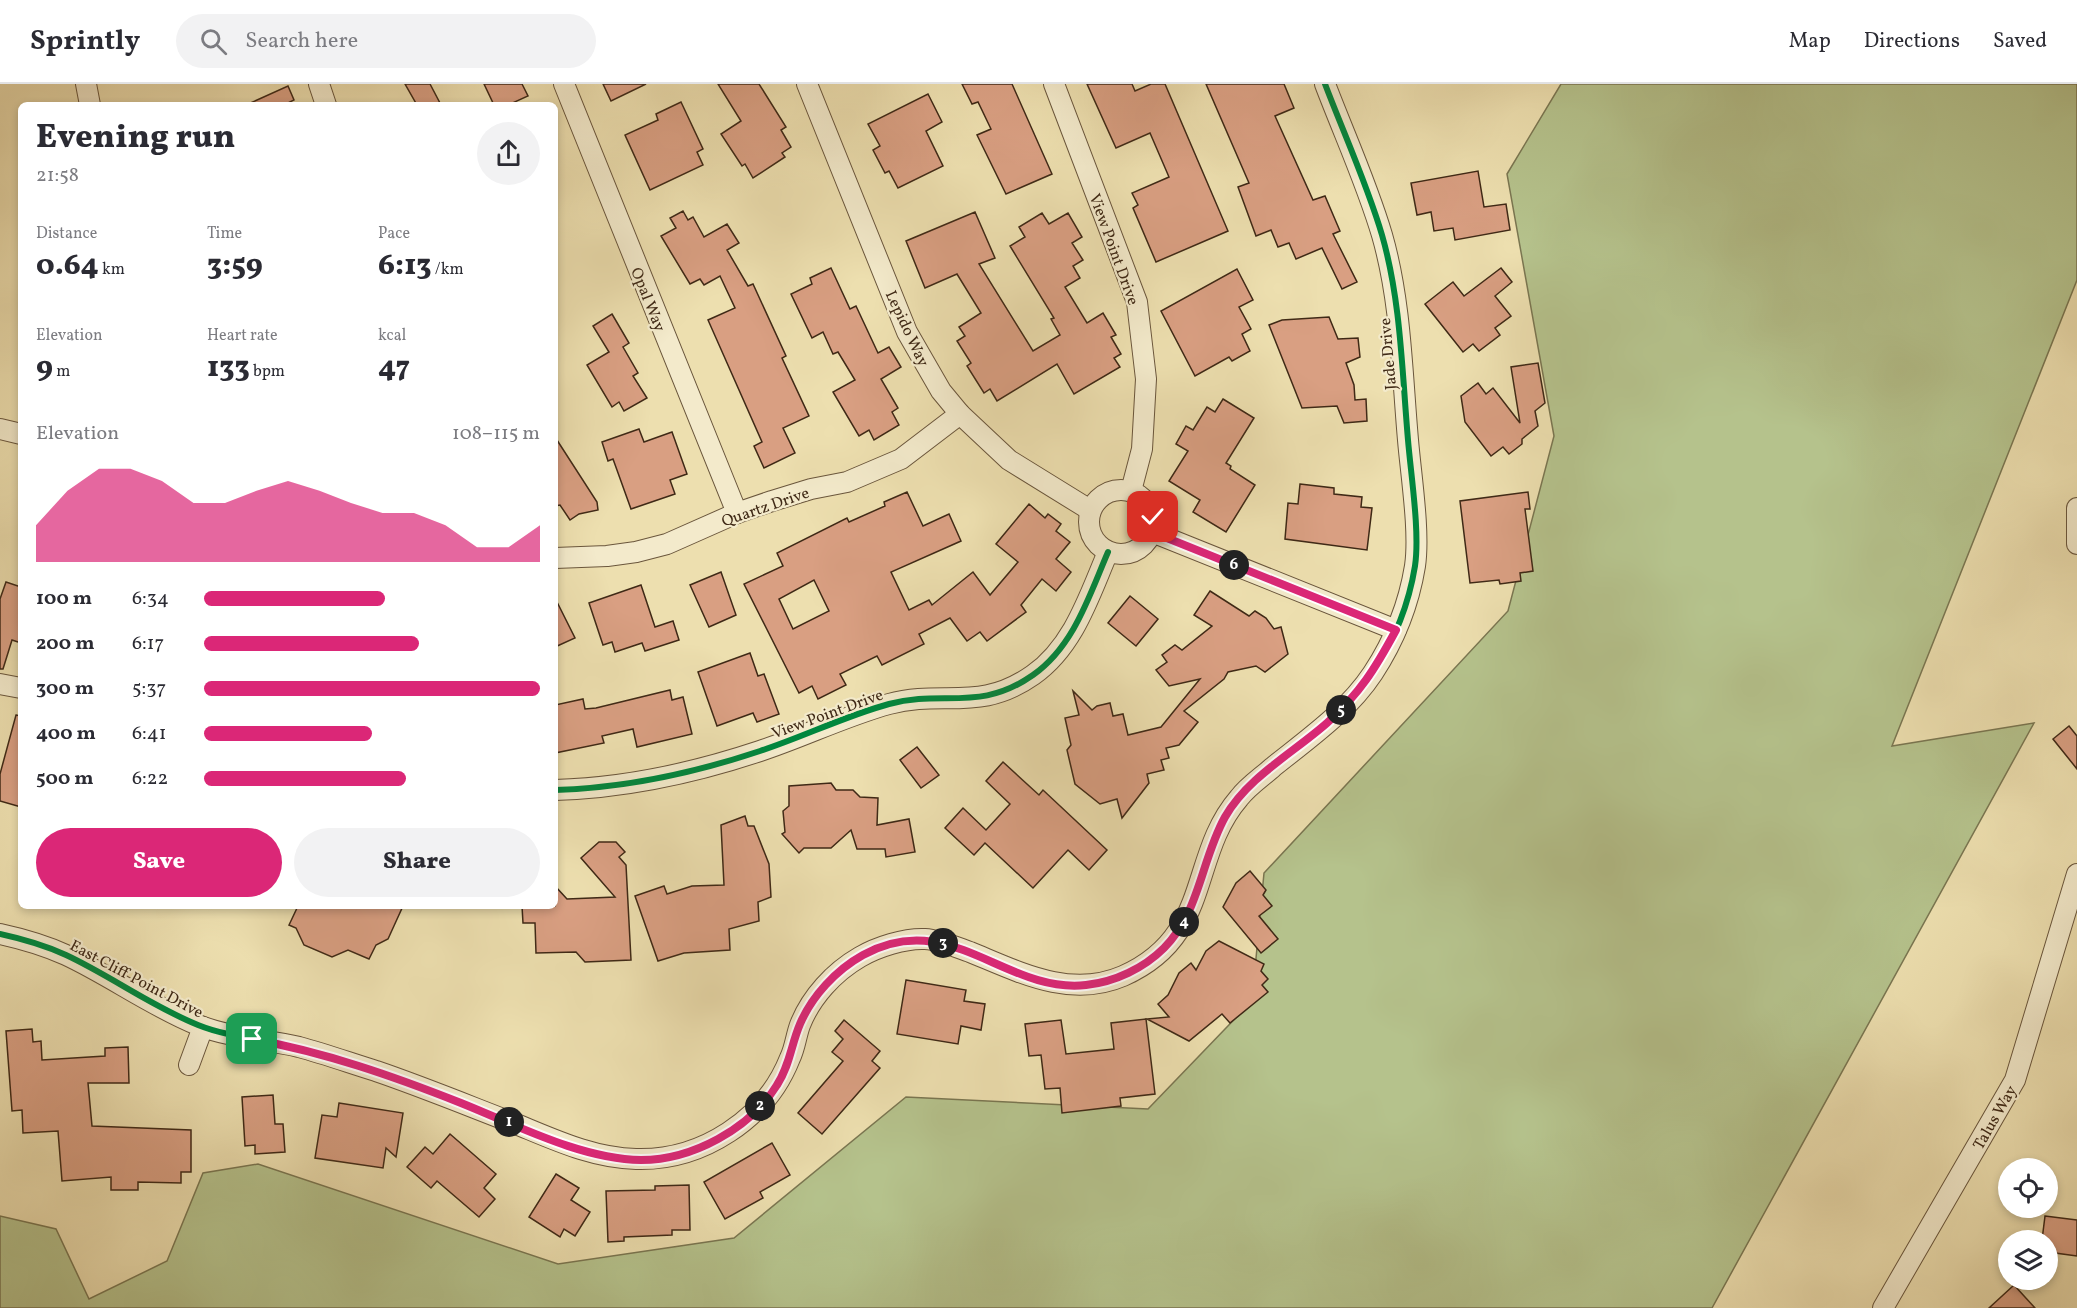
<!DOCTYPE html>
<html lang="en">
<head>
<meta charset="utf-8">
<style>
  body { margin:0; font-family:Vollkorn,serif; background:#f2f2f3; color:#2b2b33; height:100vh; display:flex; flex-direction:column; font-size:22px; white-space:nowrap }
  * { box-sizing:border-box; margin:0 }
  p { font-size:20px; color:#7c7c81 }
  .icon { flex:none; width:33px; height:33px; fill:none; stroke:currentColor; stroke-width:2; stroke-linecap:round; stroke-linejoin:round }
  .map { position:relative; flex:1; overflow:hidden }
  .drawer { position:absolute; left:18px; top:18px; width:540px; height:807px; display:flex; flex-direction:column; background:#fff; border-radius:9px; box-shadow:0 3px 9px #0003 }
  .drawer>* { flex:none }
  .buttons { position:absolute; left:1998px; top:1074px; display:grid; gap:12px }
  .buttons a { display:grid; place-items:center; width:60px; height:60px; border-radius:50%; background:#fff; box-shadow:0 3px 9px #0003; font-size:30px }
  .pin { position:absolute; display:grid; place-items:center; width:51px; height:51px; color:#fff; margin:-26px; border-radius:12px; box-shadow:0 3px 9px #0006 }
  .km { position:absolute; width:30px; height:30px; margin:-15px; border-radius:50%; background:#222; color:#fff; font-size:16px; line-height:30px; text-align:center }
  .round { display:grid; place-items:center; flex:none; width:63px; height:63px; border-radius:32px; background:#f2f2f3 }
  .overview { display:flex; align-items:center; justify-content:space-between; height:102px; padding:0 18px }
  h1 { font-size:33px; font-weight:800; line-height:45px }
  .metrics { display:grid; grid-template-columns:repeat(3,1fr); gap:9px; height:102px; padding:6px 18px }
  .metrics div { display:grid; align-content:center }
  .metrics b { font-size:30px; font-weight:800 }
  .metrics small { font-size:16px; font-weight:400 }
  .metrics p { font-size:16px }
  .chart { height:168px; padding:12px 18px }
  .chart p { display:flex; justify-content:space-between }
  .chart svg { width:100%; height:108px; margin-top:6px; fill:#db2777; opacity:.7 }
  .action { display:flex; gap:12px; margin-top:auto; padding:12px 18px }
  .action a { flex:1; height:69px; border-radius:36px; background:#db2777; color:#fff; font-size:24px; font-weight:800; line-height:69px; text-align:center }
  .action a+a { background:#f2f2f3; color:#2b2b33 }
  ul { padding:0 18px; list-style:none; font-size:20px }
  li { display:grid; grid-template-columns:96px 72px 1fr; align-items:center; height:45px }
  li i { height:15px; border-radius:8px; background:#db2777 }
  header { display:flex; align-items:center; gap:36px; box-sizing:border-box; height:84px; padding:0 30px; background:#fff; border-bottom:2px solid #e1e1e2 }
  header strong { font-size:28px }
  nav { display:flex; gap:33px; margin-inline-start:auto; font-size:21px }
  .search { width:420px; height:54px; background:#f2f2f3; display:flex; align-items:center; gap:15px; box-sizing:border-box; padding:0 21px; border-radius:33px; color:#7c7c81; font-size:22px }
  .map>svg:first-child { display:block }
</style>
</head>
<body>
<header>
<strong>Sprintly</strong>
<div class="search"><svg class="icon" aria-label="search" viewBox="0 0 24 24"><circle cx="10" cy="10" r="6"/><path d="M15 15l6 6"/></svg>Search here</div>
<nav><a>Map</a><a>Directions</a><a>Saved</a></nav>
</header>
<div class="map">
<svg width="2077" height="1224" viewBox="0 0 2077 1224">
  <rect width="100%" height="100%" fill="#eddfaf"/>
  <filter id="stains"><feTurbulence type="fractalNoise" baseFrequency=".00333" numOctaves="4"/><feColorMatrix values="0 0 0 0 .2 0 0 0 0 .09 0 0 0 0 .02 0 0 0 .5 -.17"/></filter>
  <radialGradient id="worn" r=".72"><stop offset=".6" stop-color="#630" stop-opacity="0"/><stop offset="1" stop-color="#630" stop-opacity=".3"/></radialGradient>
  <!-- green -->
  <path fill="#b5c28c" stroke="#7a7651" stroke-width="1.5" d="M 1561,0 L 2077,0 L 2077,196 L 1892,662 L 2034,639 L 1712,1224 L 0,1224 L 0,1132 L 56,1145 L 89,1215 L 167,1177 L 203,1089 L 258,1080 L 558,1180 L 734,1154 L 906,1013 L 1148,1025 L 1252,917 L 1264,789 L 1508,527 L 1554,352 L 1507,90 Z"/>
  <!-- building -->
  <g fill="#d99f82" stroke="#3f2916" stroke-width="1.5" fill-rule="evenodd">
    <path d="M 405,0 L 430,0 L 441,21 L 417,21 Z"/>
    <path d="M 484,0 L 522,0 L 528,12 L 508,21 L 494,21 Z"/>
    <path d="M 603,0 L 646,0 L 611,17 Z"/>
    <path d="M 718,0 L 759,0 L 786,43 L 781,46 L 791,63 L 782,69 L 785,73 L 753,94 L 745,80 L 742,82 L 721,50 L 741,37 Z"/>
    <path d="M 962,0 L 1012,0 L 1052,90 L 1006,110 L 977,51 L 991,45 L 978,18 L 972,20 Z"/>
    <path d="M 1087,0 L 1132,0 L 1135,7 L 1151,0 L 1165,0 L 1228,147 L 1156,178 L 1133,124 L 1138,121 L 1132,109 L 1169,93 L 1150,49 L 1116,64 Z"/>
    <path d="M 1206,0 L 1284,0 L 1294,24 L 1275,32 L 1313,116 L 1325,112 L 1340,147 L 1333,150 L 1357,198 L 1342,205 L 1322,164 L 1296,175 L 1289,159 L 1278,163 L 1271,146 L 1256,152 L 1238,103 L 1249,99 Z"/>
    <path d="M 288,2 L 294,16 L 284,21 L 246,21 Z"/>
    <path d="M 928,10 L 942,38 L 926,47 L 943,82 L 898,104 L 889,87 L 885,89 L 873,66 L 880,62 L 868,40 Z"/>
    <path d="M 681,18 L 703,65 L 697,68 L 703,81 L 650,106 L 625,51 L 658,36 L 656,30 Z"/>
    <path d="M 1478,87 L 1484,123 L 1506,120 L 1510,146 L 1455,156 L 1453,144 L 1434,147 L 1431,128 L 1417,131 L 1411,99 Z"/>
    <path d="M 683,127 L 688,136 L 693,133 L 704,153 L 727,140 L 739,159 L 727,166 L 748,202 L 753,200 L 786,272 L 782,274 L 809,332 L 783,344 L 795,369 L 764,384 L 754,362 L 762,358 L 708,236 L 735,224 L 720,192 L 704,201 L 700,195 L 690,200 L 661,152 L 676,144 L 670,134 Z"/>
    <path d="M 975,128 L 995,174 L 979,180 L 1033,267 L 1060,251 L 1051,235 L 1054,234 L 1010,162 L 1025,153 L 1019,143 L 1042,129 L 1049,140 L 1068,129 L 1082,153 L 1072,159 L 1083,176 L 1073,182 L 1080,194 L 1065,203 L 1087,239 L 1103,229 L 1116,251 L 1111,253 L 1121,270 L 1114,274 L 1120,283 L 1074,310 L 1057,280 L 997,317 L 990,305 L 984,309 L 967,282 L 971,279 L 957,257 L 965,252 L 959,243 L 981,229 L 957,190 L 925,204 L 906,157 Z"/>
    <path d="M 831,184 L 850,225 L 856,222 L 878,269 L 889,263 L 901,283 L 881,295 L 898,324 L 892,328 L 899,341 L 874,356 L 869,346 L 859,352 L 833,308 L 855,296 L 838,268 L 833,270 L 823,248 L 812,254 L 791,210 L 812,200 L 810,194 Z"/>
    <path d="M 1501,184 L 1512,198 L 1495,212 L 1511,232 L 1495,244 L 1500,251 L 1479,267 L 1473,260 L 1463,268 L 1425,220 L 1453,198 L 1464,212 Z"/>
    <path d="M 1237,185 L 1253,216 L 1239,223 L 1251,245 L 1242,250 L 1250,267 L 1232,277 L 1229,273 L 1195,292 L 1161,227 Z"/>
    <path d="M 612,230 L 629,259 L 623,263 L 638,289 L 633,292 L 647,314 L 624,327 L 619,318 L 612,323 L 587,281 L 609,268 L 593,242 Z"/>
    <path d="M 1329,233 L 1338,255 L 1358,254 L 1360,273 L 1346,279 L 1354,301 L 1355,316 L 1366,315 L 1367,337 L 1344,339 L 1337,322 L 1302,324 L 1269,241 L 1282,236 Z"/>
    <path d="M 1538,279 L 1545,319 L 1535,327 L 1538,342 L 1522,355 L 1522,360 L 1509,370 L 1503,363 L 1491,372 L 1465,338 L 1461,312 L 1478,299 L 1486,310 L 1493,304 L 1520,339 L 1511,283 Z"/>
    <path d="M 1223,315 L 1254,334 L 1226,379 L 1231,382 L 1230,385 L 1255,401 L 1226,448 L 1193,428 L 1200,416 L 1169,397 L 1188,367 L 1176,360 L 1186,342 L 1193,346 L 1207,323 L 1215,328 Z"/>
    <path d="M 639,345 L 644,358 L 672,348 L 687,390 L 670,396 L 675,410 L 631,425 L 613,375 L 608,377 L 602,358 Z"/>
    <path d="M 555,353 L 597,418 L 598,426 L 579,430 L 570,436 L 560,421 L 555,422 Z"/>
    <path d="M 1300,400 L 1334,404 L 1334,410 L 1362,413 L 1361,423 L 1372,424 L 1367,466 L 1285,455 L 1288,419 L 1298,420 Z"/>
    <path d="M 907,408 L 923,442 L 949,430 L 961,457 L 891,488 L 909,526 L 929,516 L 932,521 L 973,488 L 990,511 L 1018,478 L 996,460 L 1029,420 L 1045,434 L 1048,430 L 1061,440 L 1056,447 L 1070,458 L 1056,475 L 1071,488 L 1056,507 L 1042,495 L 1021,521 L 1026,528 L 987,557 L 980,548 L 967,557 L 950,534 L 919,550 L 924,560 L 882,581 L 877,572 L 840,590 L 846,601 L 818,615 L 812,602 L 799,609 L 744,500 L 783,482 L 777,469 L 847,434 L 849,438 L 885,422 L 884,418 ZM 814,496 L 829,527 L 793,545 L 779,515 Z"/>
    <path d="M 1528,408 L 1530,425 L 1525,425 L 1533,487 L 1520,489 L 1521,497 L 1500,500 L 1499,496 L 1470,499 L 1460,417 Z"/>
    <path d="M 721,488 L 736,531 L 709,543 L 690,501 Z"/>
    <path d="M 6,498 L 21,503 L 21,559 L 12,556 L 3,585 L 0,585 L 0,515 Z"/>
    <path d="M 641,501 L 655,543 L 673,537 L 679,556 L 645,567 L 642,559 L 615,568 L 612,558 L 603,561 L 589,519 Z"/>
    <path d="M 1210,507 L 1249,532 L 1255,527 L 1266,534 L 1274,545 L 1281,543 L 1288,570 L 1265,588 L 1256,582 L 1228,588 L 1224,595 L 1184,627 L 1198,638 L 1179,661 L 1166,664 L 1169,674 L 1161,676 L 1164,686 L 1147,690 L 1149,699 L 1122,734 L 1117,715 L 1100,720 L 1075,700 L 1067,666 L 1071,661 L 1065,634 L 1079,631 L 1073,607 L 1092,626 L 1097,622 L 1110,619 L 1113,632 L 1123,630 L 1128,651 L 1161,643 L 1200,595 L 1169,602 L 1156,586 L 1167,578 L 1162,571 L 1175,561 L 1182,566 L 1212,542 L 1194,531 Z"/>
    <path d="M 1130,512 L 1158,535 L 1136,562 L 1108,539 Z"/>
    <path d="M 555,514 L 575,554 L 555,563 Z"/>
    <path d="M 750,569 L 758,592 L 764,590 L 779,630 L 757,638 L 753,629 L 717,642 L 698,588 Z"/>
    <path d="M 670,606 L 672,616 L 683,613 L 692,650 L 637,663 L 633,645 L 602,652 L 604,659 L 555,669 L 555,621 L 583,615 L 585,625 L 596,624 Z"/>
    <path d="M 16,631 L 21,632 L 21,723 L 0,717 L 0,690 Z"/>
    <path d="M 2069,642 L 2077,652 L 2077,685 L 2053,655 Z"/>
    <path d="M 917,663 L 939,691 L 921,704 L 900,676 Z"/>
    <path d="M 1003,678 L 1039,711 L 1043,706 L 1107,766 L 1089,786 L 1068,766 L 1033,804 L 985,759 L 974,771 L 945,744 L 963,724 L 986,746 L 1010,720 L 986,697 Z"/>
    <path d="M 831,699 L 836,706 L 853,706 L 860,713 L 878,714 L 877,741 L 909,735 L 915,768 L 886,773 L 885,765 L 857,765 L 851,746 L 831,764 L 804,764 L 799,769 L 782,750 L 785,748 L 783,727 L 789,722 L 789,702 Z"/>
    <path d="M 745,732 L 748,742 L 754,742 L 769,780 L 771,813 L 758,818 L 759,837 L 729,845 L 730,866 L 684,869 L 658,877 L 635,812 L 664,802 L 667,810 L 692,802 L 724,801 L 721,741 Z"/>
    <path d="M 599,758 L 616,758 L 625,768 L 619,773 L 626,781 L 631,876 L 585,878 L 576,868 L 536,869 L 535,839 L 523,839 L 522,822 L 555,822 L 555,802 L 567,815 L 615,813 L 581,774 Z"/>
    <path d="M 1250,787 L 1266,806 L 1263,811 L 1272,822 L 1259,832 L 1278,855 L 1261,869 L 1223,823 L 1236,799 Z"/>
    <path d="M 298,822 L 403,822 L 388,855 L 376,861 L 369,875 L 348,866 L 332,873 L 304,861 L 296,844 L 289,841 Z"/>
    <path d="M 1219,857 L 1264,880 L 1261,887 L 1268,895 L 1262,901 L 1268,908 L 1230,939 L 1222,930 L 1189,957 L 1147,935 L 1169,933 L 1158,920 L 1168,911 L 1179,889 L 1191,879 L 1196,886 L 1206,867 Z"/>
    <path d="M 906,896 L 966,906 L 964,917 L 985,920 L 981,946 L 961,942 L 958,960 L 897,950 Z"/>
    <path d="M 1146,935 L 1155,1010 L 1120,1014 L 1121,1022 L 1062,1029 L 1060,1004 L 1045,1005 L 1041,971 L 1029,972 L 1025,940 L 1061,936 L 1066,970 L 1114,965 L 1111,939 Z"/>
    <path d="M 844,936 L 880,967 L 872,977 L 880,984 L 822,1050 L 798,1029 L 843,977 L 832,968 L 843,955 L 835,947 Z"/>
    <path d="M 32,945 L 33,958 L 41,957 L 42,976 L 105,972 L 105,964 L 128,963 L 129,999 L 88,999 L 92,1042 L 191,1046 L 191,1088 L 181,1088 L 181,1099 L 138,1098 L 138,1106 L 111,1106 L 111,1093 L 62,1097 L 58,1047 L 23,1049 L 22,1026 L 12,1027 L 6,947 Z"/>
    <path d="M 273,1011 L 275,1040 L 283,1040 L 285,1068 L 255,1070 L 255,1061 L 245,1062 L 242,1013 Z"/>
    <path d="M 339,1019 L 403,1029 L 396,1073 L 386,1064 L 383,1084 L 315,1074 L 322,1031 L 337,1033 Z"/>
    <path d="M 450,1050 L 496,1090 L 484,1104 L 495,1115 L 479,1133 L 437,1097 L 431,1104 L 407,1083 L 425,1063 L 433,1070 Z"/>
    <path d="M 772,1059 L 790,1091 L 760,1108 L 763,1114 L 725,1135 L 704,1098 Z"/>
    <path d="M 556,1090 L 579,1104 L 571,1116 L 590,1128 L 575,1152 L 564,1145 L 560,1153 L 529,1133 Z"/>
    <path d="M 689,1101 L 690,1146 L 672,1146 L 672,1151 L 624,1153 L 624,1157 L 608,1158 L 606,1107 L 655,1106 L 655,1102 Z"/>
    <path d="M 2045,1132 L 2077,1136 L 2077,1172 L 2048,1168 L 2048,1156 L 2042,1156 Z"/>
    <path d="M 2014,1201 L 2035,1224 L 1989,1224 Z"/>
  </g>
  <g fill="none" stroke-linecap="round" stroke-linejoin="round">
    <!-- minor casing -->
    <g stroke="#6a563c" stroke-width="22">
      <g id="minor">
        <path d="M 86,0 L 90,21"/>
        <path d="M 319,0 L 326,21"/>
        <path d="M 564,0 L 737,429"/>
        <path d="M 807,0 L 907,248 L 941,307 L 960,330 L 1009,376 L 1090,426"/>
        <path d="M 1054,0 L 1137,218 L 1146,295 L 1142,365 L 1131,407"/>
        <path d="M 0,345 L 21,350"/>
        <circle cx="1121" cy="438" r="32"/>
        <path d="M 2077,424 L 2077,460"/>
        <path d="M 1152,448 L 1396,546"/>
        <path d="M 555,474 L 607,472 L 636,468 L 667,460 L 737,429 L 772,417 L 811,405 L 847,398 L 901,375 L 960,330"/>
        <path d="M 0,600 L 21,604"/>
        <path d="M 555,706 C 625,704 694,689 760,667 C 803,653 845,632 889,620 C 943,605 979,629 1033,591 C 1074,562 1089,512 1108,468"/>
        <path d="M 0,850 C 23,855 44,861 66,871 C 111,892 151,922 198,941 C 230,954 266,955 299,963 C 325,970 350,979 376,987 C 423,1003 469,1022 516,1040 C 555,1056 593,1074 636,1075 C 702,1077 766,1035 790,974 C 795,964 796,952 800,941 C 811,913 834,888 860,873 C 877,863 905,854 925,855 C 940,856 956,863 970,868 C 1019,888 1070,915 1123,892 C 1213,852 1188,773 1239,714 C 1248,702 1262,693 1273,683 C 1308,655 1348,627 1373,589 C 1394,557 1409,519 1415,482 C 1420,448 1411,392 1408,356 C 1402,288 1401,217 1382,151 C 1367,100 1344,50 1325,0"/>
        <path d="M 189,981 L 203,943"/>
        <path d="M 1883,1224 L 2015,996 L 2077,790"/>
      </g>
    </g>
    <!-- minor -->
    <use href="#minor" stroke="#f3eacb" stroke-width="20"/>
    <!-- cycleway casing -->
    <g stroke="#f3eacb" stroke-width="10">
      <g id="cycleway">
        <path d="M 555,706 C 625,704 694,689 760,667 C 803,653 845,632 889,620 C 943,605 979,629 1033,591 C 1074,562 1089,512 1108,468"/>
        <path d="M 0,850 C 23,855 44,861 66,871 C 111,892 151,922 198,941 C 230,954 266,955 299,963 C 325,970 350,979 376,987 C 423,1003 469,1022 516,1040 C 555,1056 593,1074 636,1075 C 702,1077 766,1035 790,974 C 795,964 796,952 800,941 C 811,913 834,888 860,873 C 877,863 905,854 925,855 C 940,856 956,863 970,868 C 1019,888 1070,915 1123,892 C 1213,852 1188,773 1239,714 C 1248,702 1262,693 1273,683 C 1308,655 1348,627 1373,589 C 1394,557 1409,519 1415,482 C 1420,448 1411,392 1408,356 C 1402,288 1401,217 1382,151 C 1367,100 1344,50 1325,0"/>
      </g>
    </g>
    <!-- cycleway -->
    <use href="#cycleway" stroke="#00873e" stroke-width="6"/>
  </g>
  <g fill="none" stroke-linecap="round" stroke-linejoin="round">
    <!-- route casing -->
    <g stroke="#fff" stroke-width="12">
      <path id="route" d="M 252,955 C 324,968 393,992 461,1019 C 516,1041 581,1075 641,1076 C 692,1076 750,1045 777,1001 C 790,981 791,961 800,940 C 812,912 836,886 863,871 C 950,823 1005,910 1086,901 C 1115,898 1144,884 1164,864 C 1200,828 1201,776 1225,733 C 1248,693 1293,669 1327,639 C 1360,609 1375,585 1396,546 L 1152,448 L 1153,433"/>
    </g>
    <!-- route -->
    <use href="#route" stroke="#db2777" stroke-width="8"/>
  </g>
  <g text-anchor="middle" stroke-width="4.5" stroke-linejoin="round" paint-order="stroke">
    <!-- street labels -->
    <g font-size="16" fill="#3f2916" stroke="#f3eacb">
      <text transform="translate(1115 165) rotate(70)" y="6">View Point Drive</text>
      <text transform="translate(649 215) rotate(68)" y="6">Opal Way</text>
      <text transform="translate(908 244) rotate(65)" y="6">Lepido Way</text>
      <text transform="translate(1387 270) rotate(-95)" y="6">Jade Drive</text>
      <text transform="translate(765 422) rotate(-19)" y="6">Quartz Drive</text>
      <text transform="translate(827 629) rotate(-20)" y="6">View Point Drive</text>
      <text transform="translate(137 894) rotate(28)" y="6">East Cliff Point Drive</text>
      <text transform="translate(1994 1033) rotate(-60)" y="6">Talus Way</text>
    </g>
  </g>
  <rect width="100%" height="100%" filter="url(#stains)"/>
  <rect width="100%" height="100%" fill="url(#worn)"/>
</svg>
<div class="buttons">
<a><svg class="icon" aria-label="locate" viewBox="0 0 24 24"><circle cx="12" cy="12" r="6"/><path d="M12 2v4M12 18v4M2 12h4M18 12h4"/></svg></a>
<a><svg class="icon" aria-label="layers" viewBox="0 0 24 24"><path d="M12 4l9 5-9 5-9-5zM3 14l9 5 9-5"/></svg></a>
</div>
<div class="pin" style="left:252px;top:955px;background:#1e9e55"><svg class="icon" aria-label="arrive" viewBox="0 0 24 24"><path d="M6 21V4h12l-3 4 3 4H6"/></svg></div>
<div class="pin" style="left:1153px;top:433px;background:#d93025"><svg class="icon" aria-label="check" viewBox="0 0 24 24"><path d="M5 12l5 5 9-10"/></svg></div>
<b class="km" style="left:509px;top:1038px">1</b>
<b class="km" style="left:760px;top:1022px">2</b>
<b class="km" style="left:943px;top:859px">3</b>
<b class="km" style="left:1184px;top:838px">4</b>
<b class="km" style="left:1341px;top:626px">5</b>
<b class="km" style="left:1234px;top:481px">6</b>
<section class="drawer">
<div class="overview"><div><h1>Evening run</h1><p>21:58</p></div><a class="round"><svg class="icon" aria-label="share" viewBox="0 0 24 24"><path d="M12 15V3M7 8l5-5 5 5M5 13v7h14v-7"/></svg></a></div>
<div class="metrics">
<div><p>Distance</p><b>0.64<small> km</small></b></div>
<div><p>Time</p><b>3:59</b></div>
<div><p>Pace</p><b>6:13<small> /km</small></b></div>
</div>
<div class="metrics">
<div><p>Elevation</p><b>9<small> m</small></b></div>
<div><p>Heart rate</p><b>133<small> bpm</small></b></div>
<div><p>kcal</p><b>47</b></div>
</div>
<div class="chart"><p><span>Elevation</span>108–115 m</p>
<svg viewBox="0 0 160 44" preserveAspectRatio="none"><path d="M0 44V29L10 15L20 6L30 6L40 11L50 20L60 20L70 15L80 11L90 15L100 20L110 24L120 24L130 29L140 38L150 38L160 29V44z"/></svg>
</div>
<ul>
<li><b>100 m</b>6:34<i style="width:54%"></i></li>
<li><b>200 m</b>6:17<i style="width:64%"></i></li>
<li><b>300 m</b>5:37<i style="width:100%"></i></li>
<li><b>400 m</b>6:41<i style="width:50%"></i></li>
<li><b>500 m</b>6:22<i style="width:60%"></i></li>
</ul>
<div class="action"><a>Save</a><a>Share</a></div>
</section>
</div>
</body>
</html>
